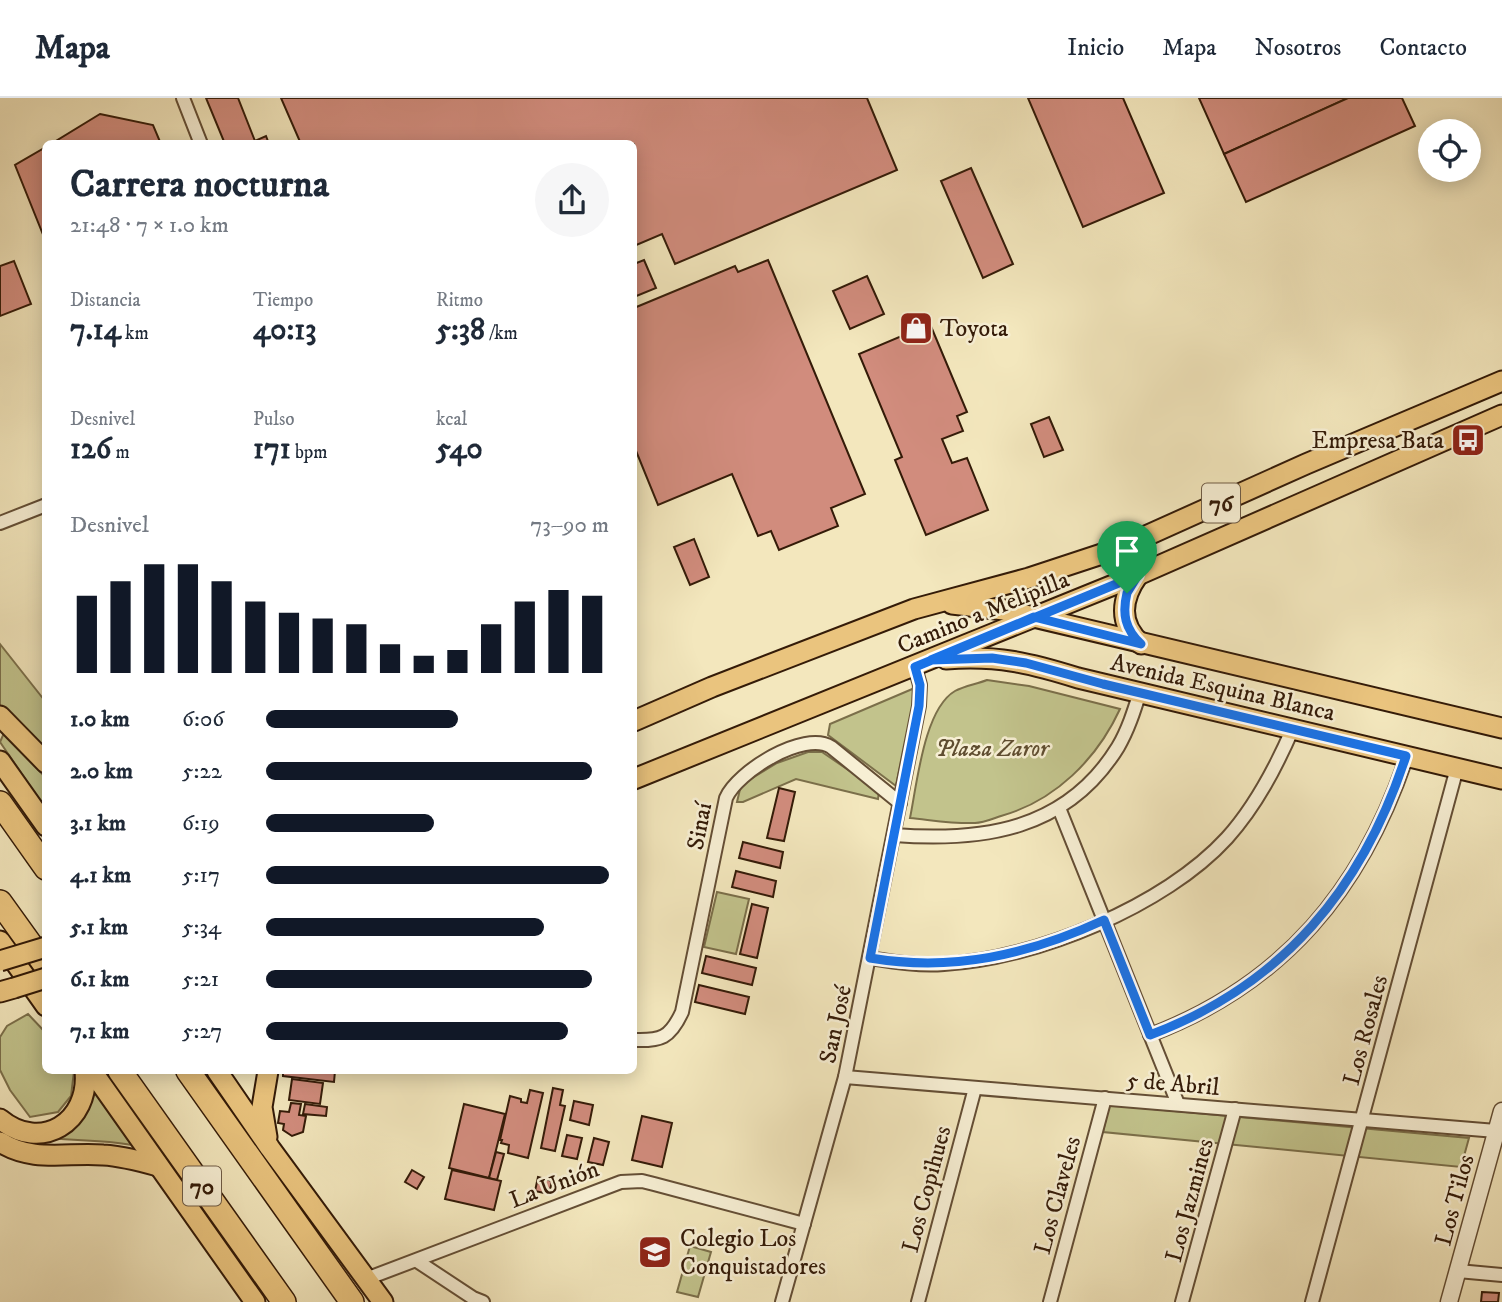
<!DOCTYPE html>
<html lang="es">
<head>
<meta charset="utf-8">
<style>
  body { margin:0; font-family:"IM FELL DW Pica",serif; background:#f6f6f7; color:#1f2937; height:100vh; display:flex; flex-direction:column; font-size:26px; white-space:nowrap }
  * { box-sizing:border-box; margin:0 }
  p { font-size:23px; color:#747a83 }
  .icon { flex:none; width:38px; height:38px; fill:none; stroke:currentColor; stroke-width:2; stroke-linecap:round; stroke-linejoin:round }
  .map { position:relative; flex:1; overflow:hidden }
  .details { position:absolute; left:42px; top:42px; width:595px; height:934px; display:flex; flex-direction:column; background:#fff; border-radius:10px; box-shadow:0 4px 18px #0003 }
  .details>* { flex:none }
  .tools { position:absolute; left:1418px; top:21px; display:grid; gap:14px }
  .tools a { display:grid; place-items:center; width:63px; height:63px; border-radius:50%; background:#fff; box-shadow:0 4px 18px #0003; font-size:35px }
  .pin { position:absolute; display:grid; place-items:center; width:60px; height:60px; color:#fff; margin:-72px -30px; border-radius:50% 50% 50% 0; rotate:-45deg; box-shadow:0 0 7px #0007 }
  .pin .icon { rotate:45deg }
  .round { display:grid; place-items:center; flex:none; width:74px; height:74px; border-radius:37px; background:#f6f6f7 }
  .head { display:flex; align-items:center; justify-content:space-between; height:119px; padding:0 28px }
  h1 { font-size:38px; font-weight:700; line-height:52px }
  .stats { display:grid; grid-template-columns:repeat(3,1fr); gap:10px; height:119px; padding:7px 28px }
  .stats div { display:grid; align-content:center }
  .stats b { font-size:30px; font-weight:700 }
  .stats small { font-size:19px; font-weight:400 }
  .stats p { font-size:19px }
  .chart { height:196px; padding:14px 28px }
  .chart p { display:flex; justify-content:space-between }
  .chart svg { width:100%; height:126px; margin-top:7px; stroke:#111827; stroke-width:6 }
  ul { padding:0 28px; list-style:none; font-size:23px }
  li { display:grid; grid-template-columns:112px 84px 1fr; align-items:center; height:52px }
  li i { height:18px; border-radius:9px; background:#111827 }
  header { display:flex; align-items:center; gap:42px; box-sizing:border-box; height:98px; padding:0 35px; background:#fff; border-bottom:2px solid #e0e1e3 }
  header strong { font-size:33px }
  nav { display:flex; gap:38px; margin-inline-start:auto; font-size:24px }
  .map>svg:first-child { display:block }
</style>
</head>
<body>
<header>
<strong>Mapa</strong>
<nav><a>Inicio</a><a>Mapa</a><a>Nosotros</a><a>Contacto</a></nav>
</header>
<div class="map">
<svg width="1502" height="1204" viewBox="0 0 1502 1204">
  <rect width="100%" height="100%" fill="#f3e7bd"/>
  <filter id="stains"><feTurbulence type="fractalNoise" baseFrequency=".00286" numOctaves="4"/><feColorMatrix values="0 0 0 0 .2 0 0 0 0 .09 0 0 0 0 .02 0 0 0 .5 -.17"/></filter>
  <radialGradient id="worn" r=".72"><stop offset=".6" stop-color="#630" stop-opacity="0"/><stop offset="1" stop-color="#630" stop-opacity=".3"/></radialGradient>
  <!-- green -->
  <g fill="#c2c38c" stroke="#7b6f4a" stroke-width="2">
    <path d="M 0,546 L 45,603 L 45,656 L 0,612 Z"/>
    <path d="M 987,582 L 1029,588 L 1120,611 C 1097,661 1055,703 1001,718 C 992,721 983,725 975,725 C 954,726 931,722 910,720 C 917,686 924,611 955,593 C 964,588 977,586 987,582 Z"/>
    <path d="M 917,589 L 896,688 L 828,637 L 830,626 Z"/>
    <path d="M 4,635 L 45,679 L 45,710 L 0,644 Z"/>
    <path d="M 808,654 L 822,654 L 879,693 L 878,701 L 796,681 L 743,704 L 737,704 L 741,687 L 777,665 Z"/>
    <path d="M 717,794 L 749,801 L 736,856 L 704,849 Z"/>
    <path d="M 28,916 L 45,934 L 46,973 L 74,973 L 71,998 L 58,1014 L 30,1019 L 10,992 L 0,972 L 0,939 L 7,928 Z"/>
    <path d="M 91,987 L 132,1047 C 100,1041 69,1043 37,1039 L 71,1030 Z"/>
    <path d="M 1109,1007 L 1469,1040 L 1461,1069 L 1103,1034 Z"/>
    <path d="M 690,1148 L 711,1154 L 698,1199 L 677,1194 Z"/>
  </g>
  <!-- building -->
  <g fill="#d18c7d" stroke="#341b08" stroke-width="2">
    <path d="M 206,0 L 238,0 L 255,43 L 266,38 L 269,46 L 225,46 Z"/>
    <path d="M 281,0 L 867,0 L 897,72 L 675,166 L 662,136 L 634,148 L 634,46 L 301,46 Z"/>
    <path d="M 1028,0 L 1123,0 L 1164,95 L 1083,129 Z"/>
    <path d="M 1199,0 L 1348,0 L 1224,56 Z"/>
    <path d="M 1348,0 L 1402,0 L 1415,28 L 1246,104 L 1224,56 Z"/>
    <path d="M 100,16 L 153,27 L 161,46 L 51,46 Z"/>
    <path d="M 46,49 L 46,144 L 15,67 Z"/>
    <path d="M 971,70 L 1013,166 L 983,180 L 941,83 Z"/>
    <path d="M 644,162 L 656,190 L 634,199 L 634,166 Z"/>
    <path d="M 768,162 L 865,396 L 831,410 L 838,428 L 779,452 L 771,433 L 758,438 L 732,376 L 658,407 L 634,348 L 634,210 L 735,168 L 738,174 Z"/>
    <path d="M 14,163 L 31,206 L 0,218 L 0,168 Z"/>
    <path d="M 867,178 L 884,216 L 850,231 L 833,193 Z"/>
    <path d="M 930,226 L 967,314 L 957,318 L 963,333 L 942,341 L 952,365 L 967,360 L 988,412 L 926,437 L 895,362 L 902,359 L 859,256 Z"/>
    <path d="M 1049,319 L 1063,352 L 1044,359 L 1031,326 Z"/>
    <path d="M 694,441 L 709,479 L 690,487 L 674,449 Z"/>
    <path d="M 779,690 L 795,694 L 784,743 L 767,740 Z"/>
    <path d="M 743,744 L 783,754 L 780,770 L 739,760 Z"/>
    <path d="M 736,773 L 776,783 L 773,799 L 732,789 Z"/>
    <path d="M 752,806 L 768,810 L 757,860 L 740,856 Z"/>
    <path d="M 706,858 L 756,870 L 752,887 L 702,875 Z"/>
    <path d="M 699,887 L 749,899 L 745,916 L 695,904 Z"/>
    <path d="M 283,973 L 335,973 L 334,984 L 283,978 Z"/>
    <path d="M 292,981 L 323,985 L 320,1006 L 289,1002 Z"/>
    <path d="M 553,990 L 563,992 L 560,1007 L 565,1008 L 555,1053 L 541,1050 Z"/>
    <path d="M 530,992 L 543,995 L 528,1060 L 508,1055 L 509,1047 L 501,1045 L 502,1042 L 500,1042 L 510,998 L 521,1001 L 521,1004 L 527,1005 Z"/>
    <path d="M 574,1003 L 593,1007 L 589,1027 L 570,1022 Z"/>
    <path d="M 291,1005 L 301,1006 L 299,1017 L 306,1018 L 303,1034 L 292,1038 L 283,1032 L 284,1026 L 278,1025 L 280,1013 L 289,1014 Z"/>
    <path d="M 305,1006 L 327,1009 L 326,1018 L 303,1016 Z"/>
    <path d="M 464,1006 L 505,1016 L 489,1080 L 449,1070 Z"/>
    <path d="M 642,1018 L 672,1025 L 662,1069 L 632,1062 Z"/>
    <path d="M 567,1037 L 582,1040 L 577,1061 L 562,1058 Z"/>
    <path d="M 594,1040 L 609,1044 L 603,1067 L 588,1064 Z"/>
    <path d="M 496,1054 L 504,1056 L 497,1082 L 489,1080 Z"/>
    <path d="M 412,1072 L 424,1079 L 417,1091 L 405,1084 Z"/>
    <path d="M 452,1072 L 501,1083 L 494,1112 L 445,1101 Z"/>
    <path d="M 538,1079 L 552,1083 L 549,1096 L 535,1093 Z"/>
    <path d="M 1482,1194 L 1499,1195 L 1498,1204 L 1481,1204 Z"/>
  </g>
  <g fill="none" stroke-linecap="round" stroke-linejoin="round">
    <!-- minor casing -->
    <g stroke="#644e35" stroke-width="16">
      <g id="minor">
        <path d="M 183,0 L 201,46"/>
        <path d="M 0,425 L 46,407"/>
        <path d="M 1059,710 L 1178,1006"/>
        <path d="M 894,737 C 983,744 1067,732 1118,649 C 1128,632 1134,613 1140,594"/>
        <path d="M 870,860 C 895,864 919,868 944,866 C 1036,861 1165,808 1227,740 C 1256,708 1276,669 1293,630"/>
        <path d="M 1150,937 C 1284,886 1362,791 1407,658"/>
        <path d="M 634,942 C 661,943 670,940 682,914 L 726,700 C 737,674 804,632 831,649 L 900,705"/>
        <path d="M 845,979 L 1496,1033"/>
        <path d="M 417,1163 L 473,1200 L 483,1204"/>
        <path d="M 1458,1173 L 1502,1177"/>
        <path d="M 366,1181 L 621,1084 L 642,1083 L 654,1086 L 804,1126"/>
        <path d="M 782,1204 L 845,979 L 919,608 L 920,587 L 915,569"/>
        <path d="M 918,1204 L 975,990"/>
        <path d="M 1050,1204 L 1105,1000"/>
        <path d="M 1182,1204 L 1235,1011"/>
        <path d="M 1312,1204 L 1457,670"/>
      </g>
    </g>
    <!-- tertiary casing -->
    <g stroke="#644e35" stroke-width="19">
      <path id="tertiary" d="M 1449,1204 L 1502,1013"/>
    </g>
    <!-- primary casing -->
    <g stroke="#341b08" stroke-width="23">
      <g id="primary">
        <path d="M 1138,477 C 1121,501 1118,525 1141,546"/>
        <path d="M 952,506 L 1004,512 L 1502,630"/>
        <path d="M 946,561 C 997,557 1030,565 1078,580 L 1502,681"/>
        <path d="M 0,618 L 46,665"/>
        <path d="M 634,623 L 712,589 L 914,511 L 1029,480 L 1117,451 L 1306,366 L 1502,283"/>
        <path d="M 0,663 L 46,728"/>
        <path d="M 634,681 L 1138,477 L 1502,317"/>
        <path d="M 0,843 L 46,908"/>
        <path d="M 0,894 L 14,890"/>
        <path d="M 92,973 L 255,1204"/>
        <path d="M 217,973 L 270,1050 L 383,1204"/>
        <path d="M 0,1021 C 41,1055 90,1024 85,973"/>
        <path d="M 267,1039 L 262,1009 L 268,973"/>
        <path d="M 0,1044 C 32,1065 68,1054 103,1057 C 122,1058 140,1063 158,1068"/>
      </g>
    </g>
    <!-- motorway casing -->
    <g stroke="#341b08" stroke-width="26">
      <g id="motorway">
        <path d="M 0,705 L 46,770"/>
        <path d="M 0,804 L 46,868"/>
        <path d="M 120,973 L 284,1204"/>
        <path d="M 188,973 L 352,1204"/>
      </g>
    </g>
    <!-- minor -->
    <use href="#minor" stroke="#f7efd4" stroke-width="12"/>
    <!-- tertiary -->
    <use href="#tertiary" stroke="#f7efd4" stroke-width="16"/>
    <!-- primary -->
    <use href="#primary" stroke="#eac47e" stroke-width="19"/>
    <!-- motorway -->
    <use href="#motorway" stroke="#eac47e" stroke-width="23"/>
    <!-- primary-bridge casing -->
    <g stroke="#341b08" stroke-width="23" stroke-linecap="butt">
      <g id="primary-bridge">
        <path d="M 0,863 L 46,849"/>
        <path d="M 14,890 L 46,880"/>
      </g>
    </g>
    <!-- primary-bridge -->
    <use href="#primary-bridge" stroke="#eac47e" stroke-width="19"/>
  </g>
  <g fill="none" stroke-linecap="round" stroke-linejoin="round">
    <!-- route casing -->
    <g stroke="#fff" stroke-width="14">
      <path id="route" d="M 1127,495 L 1138,477 C 1064,507 989,539 915,569 L 920,587 L 919,608 L 870,860 C 953,874 1028,857 1104,822 L 1150,937 C 1283,887 1363,790 1406,658 L 1103,586 L 1026,565 L 992,560 L 931,562 L 1034,519 L 1141,546 C 1125,531 1122,516 1127,495"/>
    </g>
    <!-- route -->
    <use href="#route" stroke="#1a73e8" stroke-width="9"/>
  </g>
  <!-- icons -->
  <defs>
    <g id="shop-square" transform="scale(1.75)"><rect x="-9" y="-9" width="18" height="18" rx="4" fill="#8f2418" stroke="#f7efd4"/><path d="M-5-2.5h2.3a2.7 3.5 0 0 1 5.4 0H5L5.5 6h-11ZM-1.5-2.5h3a1.5 2.3 0 0 0-3 0Z" fill="#fff"/></g>
    <g id="bus-square" transform="scale(1.75)"><rect x="-9" y="-9" width="18" height="18" rx="4" fill="#8f2418" stroke="#f7efd4"/><path d="M-5-6H5V4H4V6H2V4H-2V6H-4V4H-5ZM-3.5-4V0h7V-4ZM-3.5 1.2v1.5H-2V1.2ZM2 1.2v1.5H3.5V1.2Z" fill="#fff"/></g>
    <g id="school-square" transform="scale(1.75)"><rect x="-9" y="-9" width="18" height="18" rx="4" fill="#8f2418" stroke="#f7efd4"/><path d="M0-5L7-2L0 1L-7-2ZM-4 1L0 2.5L4 1V4Q0 6-4 4Z" fill="#fff"/></g>
  </defs>
  <g fill-rule="evenodd">
    <use href="#shop-square" x="916" y="230"/>
    <use href="#bus-square" x="1468" y="342"/>
    <use href="#school-square" x="655" y="1154"/>
  </g>
  <g text-anchor="middle" stroke-width="5" stroke-linejoin="round" paint-order="stroke">
    <!-- shield labels -->
    <g fill="#f7efd4" stroke="#6e5b45" stroke-width="2">
      <rect x="1202" y="385.5" width="38" height="39" rx="5"/>
      <rect x="183" y="1068.5" width="38" height="39" rx="5"/>
    </g>
    <g font-size="23" font-weight="bold" fill="#341b08">
      <text x="1221" y="413">76</text>
      <text x="202" y="1096">70</text>
    </g>
    <!-- poi labels -->
    <g font-size="24" fill="#341b08" stroke="#f7efd4" text-anchor="start">
      <text x="940" y="238">Toyota</text>
      <text x="1444" y="350" text-anchor="end">Empresa Bata</text>
      <text x="680" y="1148">Colegio Los<tspan x="680" dy="28">Conquistadores</tspan></text>
    </g>
    <!-- street labels -->
    <g font-size="24" fill="#341b08" stroke="#f7efd4">
      <text transform="translate(983 514) rotate(-22)" y="8">Camino a Melipilla</text>
      <text transform="translate(1223 589) rotate(13)" y="8">Avenida Esquina Blanca</text>
      <text transform="translate(699 728) rotate(-79)" y="8">Sinaí</text>
      <text transform="translate(835 926) rotate(-78)" y="8">San José</text>
      <text transform="translate(1365 932) rotate(-75)" y="8">Los Rosales</text>
      <text transform="translate(1173 985) rotate(5)" y="8">5 de Abril</text>
      <text transform="translate(554 1086) rotate(-21)" y="8">La Unión</text>
      <text transform="translate(926 1091) rotate(-75)" y="8">Los Copihues</text>
      <text transform="translate(1057 1097) rotate(-75)" y="8">Los Claveles</text>
      <text transform="translate(1189 1102) rotate(-75)" y="8">Los Jazmines</text>
      <text transform="translate(1454 1102) rotate(-75)" y="8">Los Tilos</text>
    </g>
    <!-- park labels -->
    <g font-size="24" font-style="italic" fill="#5f4d30" stroke="#f7efd4">
      <text x="992" y="658">Plaza Zaror</text>
    </g>
  </g>
  <rect width="100%" height="100%" filter="url(#stains)"/>
  <rect width="100%" height="100%" fill="url(#worn)"/>
</svg>
<div class="tools">
<a><svg class="icon" aria-label="locate" viewBox="0 0 24 24"><circle cx="12" cy="12" r="6"/><path d="M12 2v4M12 18v4M2 12h4M18 12h4"/></svg></a>
</div>
<div class="pin" style="left:1127px;top:495px;background:#1e9e55"><svg class="icon" aria-label="arrive" viewBox="0 0 24 24"><path d="M6 21V4h12l-3 4 3 4H6"/></svg></div>
<section class="details">
<div class="head"><div><h1>Carrera nocturna</h1><p>21:48 · 7 × 1.0 km</p></div><a class="round"><svg class="icon" aria-label="share" viewBox="0 0 24 24"><path d="M12 15V3M7 8l5-5 5 5M5 13v7h14v-7"/></svg></a></div>
<div class="stats">
<div><p>Distancia</p><b>7.14<small> km</small></b></div>
<div><p>Tiempo</p><b>40:13</b></div>
<div><p>Ritmo</p><b>5:38<small> /km</small></b></div>
</div>
<div class="stats">
<div><p>Desnivel</p><b>126<small> m</small></b></div>
<div><p>Pulso</p><b>171<small> bpm</small></b></div>
<div><p>kcal</p><b>540</b></div>
</div>
<div class="chart"><p><span>Desnivel</span>73–90 m</p>
<svg viewBox="0 0 160 44" preserveAspectRatio="none"><path d="M5 44V17M15 44V12M25 44V6M35 44V6M45 44V12M55 44V19M65 44V23M75 44V25M85 44V27M95 44V34M105 44V38M115 44V36M125 44V27M135 44V19M145 44V15M155 44V17"/></svg>
</div>
<ul>
<li><b>1.0 km</b>6:06<i style="width:56%"></i></li>
<li><b>2.0 km</b>5:22<i style="width:95%"></i></li>
<li><b>3.1 km</b>6:19<i style="width:49%"></i></li>
<li><b>4.1 km</b>5:17<i style="width:100%"></i></li>
<li><b>5.1 km</b>5:34<i style="width:81%"></i></li>
<li><b>6.1 km</b>5:21<i style="width:95%"></i></li>
<li><b>7.1 km</b>5:27<i style="width:88%"></i></li>
</ul>
</section>
</div>
</body>
</html>
